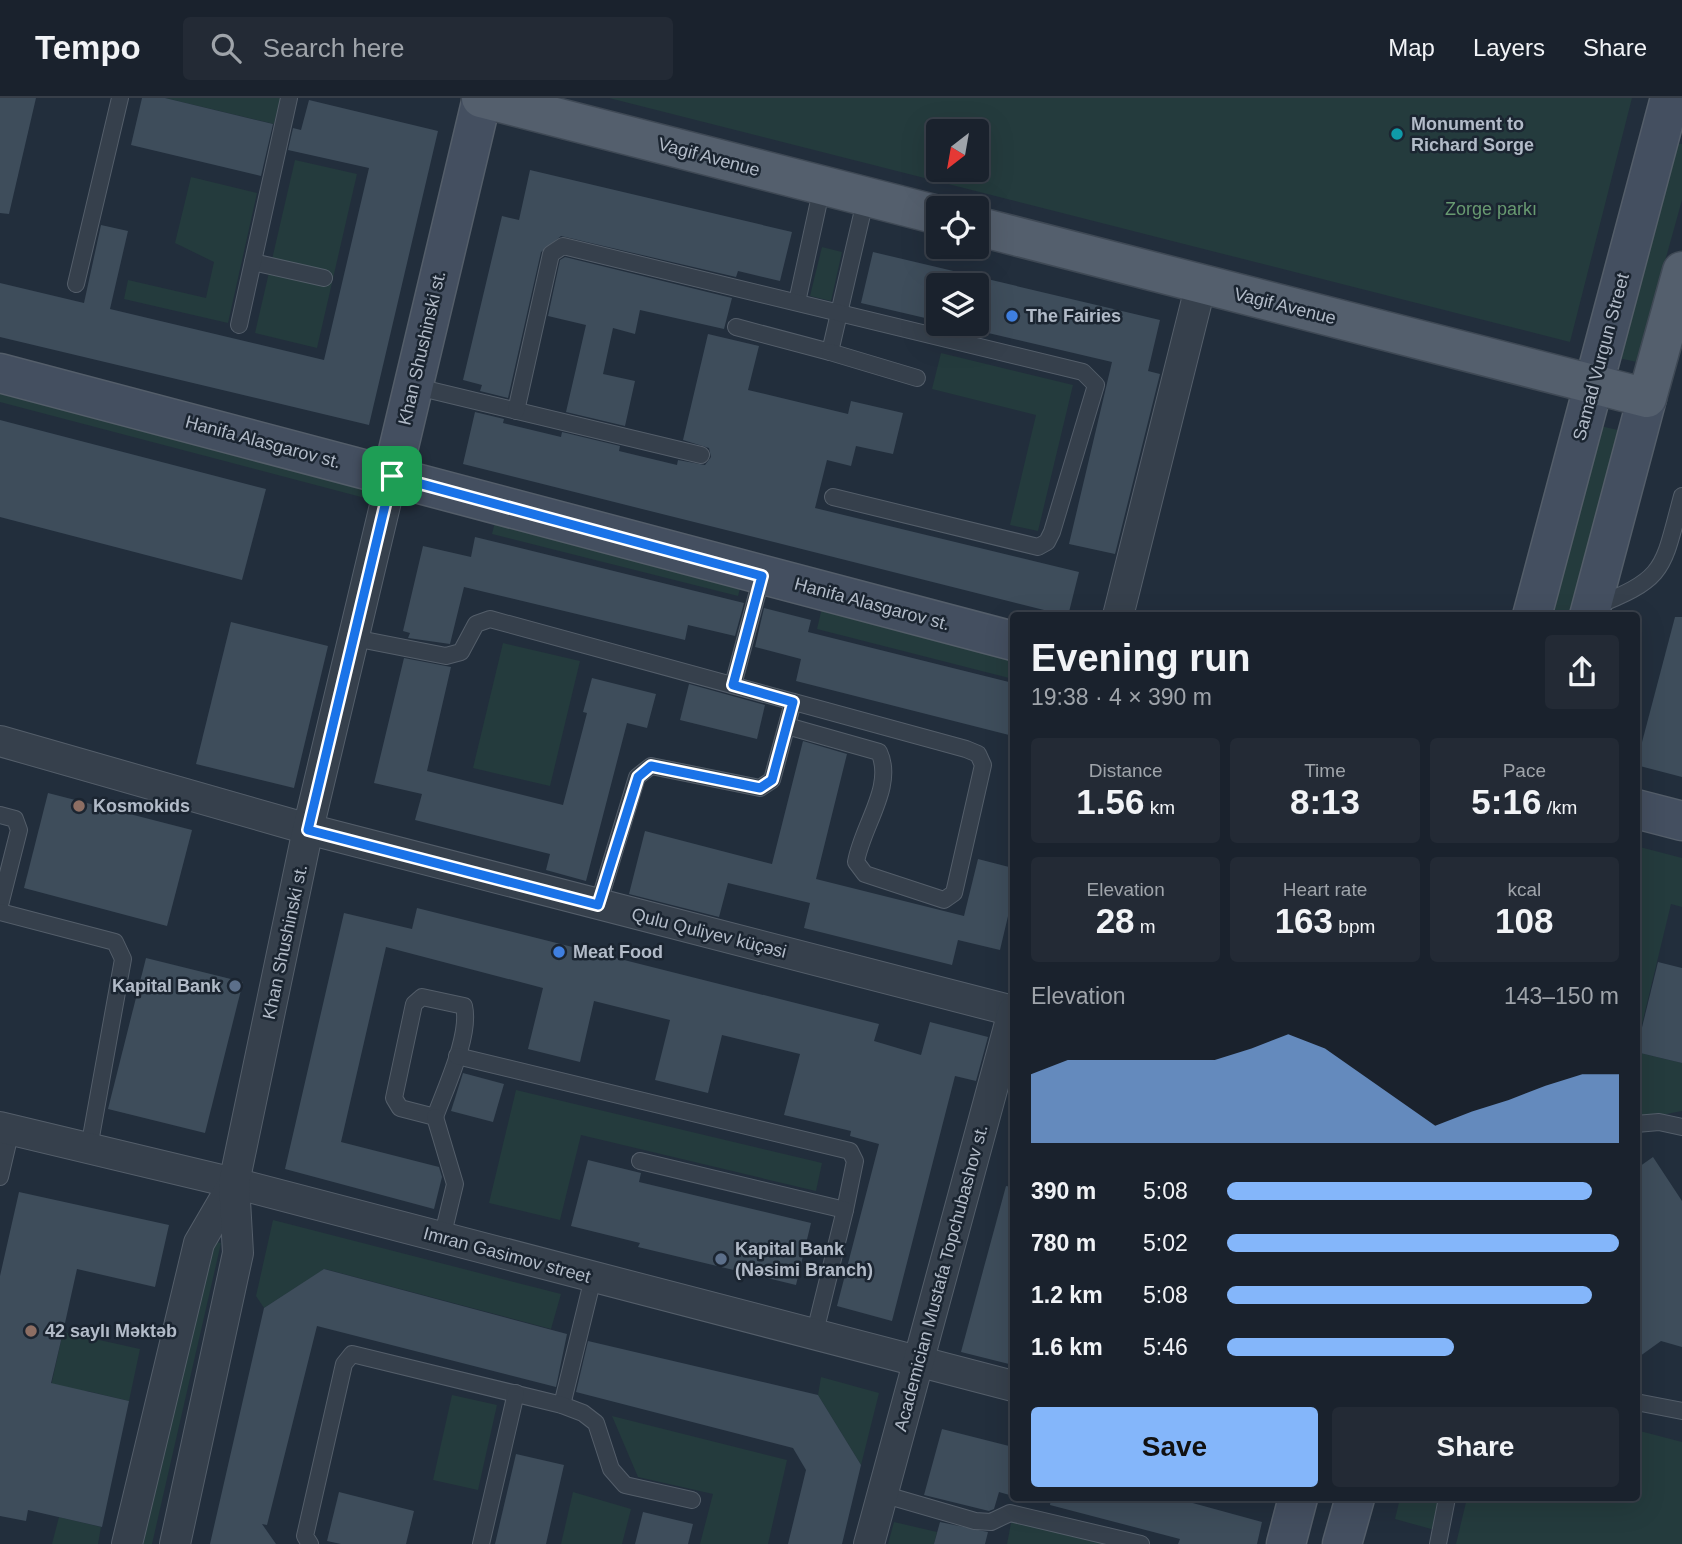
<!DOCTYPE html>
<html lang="en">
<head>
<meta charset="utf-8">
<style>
  body { margin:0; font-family:Helvetica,sans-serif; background:#232a35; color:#f1f3f6; height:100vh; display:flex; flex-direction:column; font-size:26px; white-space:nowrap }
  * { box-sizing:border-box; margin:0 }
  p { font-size:23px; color:#9fa4aa }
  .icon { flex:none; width:38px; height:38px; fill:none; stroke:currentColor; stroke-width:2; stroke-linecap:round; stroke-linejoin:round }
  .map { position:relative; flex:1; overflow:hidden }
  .sheet { position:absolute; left:1010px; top:514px; width:630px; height:889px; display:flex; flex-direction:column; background:#1a222d; border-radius:7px; box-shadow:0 7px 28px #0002,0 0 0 2px #383f49 }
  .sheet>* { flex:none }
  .needle { width:46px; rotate:211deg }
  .tools { position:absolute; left:926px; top:21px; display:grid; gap:14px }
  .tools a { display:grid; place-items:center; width:63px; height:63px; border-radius:7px; background:#1a222d; box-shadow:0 7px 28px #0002,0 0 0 2px #383f49; font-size:35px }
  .pin { position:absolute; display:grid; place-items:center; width:60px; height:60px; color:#fff; margin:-30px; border-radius:14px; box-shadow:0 4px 10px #0006 }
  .round { display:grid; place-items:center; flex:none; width:74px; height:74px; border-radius:7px; background:#232a35 }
  .headline { display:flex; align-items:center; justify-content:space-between; height:119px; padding:0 21px }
  h1 { font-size:38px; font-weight:800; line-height:52px }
  .metrics { display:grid; grid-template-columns:repeat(3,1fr); gap:10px; height:119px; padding:7px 21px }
  .metrics div { display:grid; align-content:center; border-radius:7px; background:#232a35; text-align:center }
  .metrics b { font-size:35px; font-weight:800 }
  .metrics small { font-size:19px; font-weight:400 }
  .metrics p { font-size:19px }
  .chart { height:196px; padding:14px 21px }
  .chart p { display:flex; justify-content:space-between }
  .chart svg { width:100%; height:126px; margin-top:7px; fill:#84b6fa; opacity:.7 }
  .primary-button { display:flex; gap:14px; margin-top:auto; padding:14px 21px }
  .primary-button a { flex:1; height:80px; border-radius:7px; background:#84b6fa; color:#111; font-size:28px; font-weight:800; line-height:80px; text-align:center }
  .primary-button a+a { background:#232a35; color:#f1f3f6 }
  ul { padding:0 21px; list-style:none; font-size:23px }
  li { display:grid; grid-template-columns:112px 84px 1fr; align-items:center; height:52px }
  li i { height:18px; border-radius:9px; background:#84b6fa }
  header { display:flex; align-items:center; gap:42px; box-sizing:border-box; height:98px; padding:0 35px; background:#1a222d; border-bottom:2px solid #383f49 }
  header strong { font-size:33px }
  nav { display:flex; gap:38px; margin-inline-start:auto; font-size:24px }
  .search { width:490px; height:63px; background:#232a35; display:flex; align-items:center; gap:18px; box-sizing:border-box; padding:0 24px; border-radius:7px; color:#9fa4aa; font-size:26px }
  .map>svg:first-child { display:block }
</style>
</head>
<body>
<header>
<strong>Tempo</strong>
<div class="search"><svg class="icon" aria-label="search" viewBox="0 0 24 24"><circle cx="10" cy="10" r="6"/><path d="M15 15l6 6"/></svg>Search here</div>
<nav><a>Map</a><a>Layers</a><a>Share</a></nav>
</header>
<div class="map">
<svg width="1682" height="1446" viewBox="0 0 1682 1446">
  <rect width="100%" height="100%" fill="#222e3c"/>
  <!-- green -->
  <g fill="#243b3d" fill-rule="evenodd">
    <path d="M 165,0 L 281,0 L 274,26 Z"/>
    <path d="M 609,0 L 1632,0 L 1570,244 ZM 938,33 L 976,33 L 976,72 L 938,72 Z"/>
    <path d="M 1676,45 L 1682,46 L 1682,102 L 1637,264 L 1618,260 Z"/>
    <path d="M 295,62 L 357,76 L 317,250 L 255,235 Z"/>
    <path d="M 191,79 L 257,95 L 228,225 L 124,201 L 128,182 L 206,200 L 214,164 L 175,145 Z"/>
    <path d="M 822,149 L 842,154 L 831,203 L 810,198 Z"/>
    <path d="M 941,255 L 1073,287 L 1038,433 L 1010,427 L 1036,317 L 932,291 Z"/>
    <path d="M 0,294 L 367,391 L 365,400 L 0,304 Z"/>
    <path d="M 1600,328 L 1618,332 L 1570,518 L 1551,518 Z"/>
    <path d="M 495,424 L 741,487 L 738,498 L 492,436 Z"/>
    <path d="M 822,510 L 1013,558 L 1013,581 L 817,531 Z"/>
    <path d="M 503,545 L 580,563 L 550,688 L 473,670 Z"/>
    <path d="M 1636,748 L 1682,760 L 1682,809 L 1671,806 L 1636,951 Z"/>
    <path d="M 1636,954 L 1682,965 L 1682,1013 L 1636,1022 Z"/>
    <path d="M 516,992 L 822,1065 L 816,1093 L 581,1037 L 560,1122 L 489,1105 Z"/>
    <path d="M 273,1122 L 561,1196 L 551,1231 L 325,1171 L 264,1210 L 256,1198 Z"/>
    <path d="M 213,1143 L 221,1145 L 152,1446 L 143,1446 Z"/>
    <path d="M 63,1234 L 140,1251 L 129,1303 L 87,1293 L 49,1297 Z"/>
    <path d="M 821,1279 L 879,1295 L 861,1367 L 818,1297 Z"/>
    <path d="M 452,1297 L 497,1307 L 478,1392 L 433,1382 Z"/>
    <path d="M 612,1318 L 787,1362 L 768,1446 L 700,1446 L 713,1396 L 638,1379 Z"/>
    <path d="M 1636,1332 L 1682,1344 L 1682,1446 L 1456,1446 L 1467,1400 L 1636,1400 Z"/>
    <path d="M 573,1394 L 631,1411 L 622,1446 L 561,1446 Z"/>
    <path d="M 1400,1400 L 1451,1400 L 1442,1434 L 1395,1421 Z"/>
    <path d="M 59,1419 L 101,1429 L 98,1446 L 52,1446 Z"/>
    <path d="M 1012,1420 L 1106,1446 L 1007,1446 Z"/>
    <path d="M 894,1424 L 937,1434 L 934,1446 L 888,1446 Z"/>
  </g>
  <!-- building -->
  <g fill="#3e4d5b">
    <path d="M 0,0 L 36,0 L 9,116 L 0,115 Z"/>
    <path d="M 142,0 L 165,0 L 273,26 L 261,78 L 131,47 Z"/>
    <path d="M 309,2 L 438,33 L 369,327 L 0,239 L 0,185 L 84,205 L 101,127 L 128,133 L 110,211 L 324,262 L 369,70 L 288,52 L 293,30 L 301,32 Z"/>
    <path d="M 530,72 L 792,134 L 780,183 L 738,173 L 736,179 L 561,138 L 541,154 L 508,300 L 480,293 L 482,287 L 463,282 L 502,118 L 519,122 Z"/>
    <path d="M 873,154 L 1160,222 L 1148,273 L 1160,276 L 1115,456 L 1069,446 L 1112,264 L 950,226 L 976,226 L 976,187 L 938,187 L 938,223 L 861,205 Z"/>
    <path d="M 565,159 L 732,200 L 724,231 L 640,212 L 635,236 L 613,230 L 603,276 L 635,283 L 625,328 L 566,314 L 586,227 L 548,218 L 560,162 Z"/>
    <path d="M 708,236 L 759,248 L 748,292 L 848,316 L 851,303 L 903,315 L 893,356 L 856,348 L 851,368 L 827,362 L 815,410 L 1079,474 L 1068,518 L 463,366 L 475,314 L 504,321 L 503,325 L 561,339 L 562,334 L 620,348 L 619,353 L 677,367 L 678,362 L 705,367 L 711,359 L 709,350 L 683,342 Z"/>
    <path d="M 0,322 L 266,391 L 242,482 L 0,419 Z"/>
    <path d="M 475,439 L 744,505 L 735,538 L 688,527 L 685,542 L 464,489 L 450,546 L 408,540 L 410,535 L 403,533 L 423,448 L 471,459 Z"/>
    <path d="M 764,510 L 811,522 L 808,534 L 1013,585 L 1013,638 L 796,583 L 801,561 L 755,549 Z"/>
    <path d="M 1675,519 L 1682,519 L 1682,679 L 1636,667 Z"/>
    <path d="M 231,524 L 328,548 L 294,690 L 196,666 Z"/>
    <path d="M 404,560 L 451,569 L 427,673 L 563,707 L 587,615 L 583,614 L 592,580 L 656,596 L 647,630 L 627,625 L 586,783 L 546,772 L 550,756 L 415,722 L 422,696 L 374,685 Z"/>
    <path d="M 689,586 L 765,607 L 757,641 L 680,622 Z"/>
    <path d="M 803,643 L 847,656 L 816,781 L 964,818 L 978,761 L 1013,770 L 1013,797 L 1000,852 L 958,842 L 952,867 L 804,830 L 810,805 L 728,785 L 719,819 L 629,796 L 645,733 L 772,766 Z"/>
    <path d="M 48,695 L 192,732 L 167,828 L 24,790 Z"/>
    <path d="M 417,810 L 879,926 L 874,943 L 921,957 L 930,924 L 988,939 L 976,983 L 955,978 L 892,1223 L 837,1208 L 879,1046 L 850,1038 L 851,1033 L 784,1017 L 800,956 L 722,937 L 708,995 L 655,982 L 670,922 L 594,903 L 580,964 L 528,951 L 543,890 L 386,849 L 341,1044 L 439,1069 L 442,1079 L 434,1111 L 285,1071 L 344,815 L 412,831 Z"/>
    <path d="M 146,860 L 243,884 L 205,1035 L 108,1011 Z"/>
    <path d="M 1658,864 L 1682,870 L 1682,965 L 1636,954 Z"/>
    <path d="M 463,975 L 504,986 L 493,1024 L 451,1013 Z"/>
    <path d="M 1653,1059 L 1682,1103 L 1682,1249 L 1661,1243 L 1636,1261 L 1636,1071 Z"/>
    <path d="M 588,1062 L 641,1075 L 639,1084 L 811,1125 L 796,1187 L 638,1149 L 640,1145 L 571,1128 Z"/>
    <path d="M 1006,1088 L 1013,1089 L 1013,1267 L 961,1254 Z"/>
    <path d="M 19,1094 L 169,1127 L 155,1189 L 77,1171 L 63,1234 L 51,1285 L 129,1303 L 102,1429 L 28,1412 L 26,1423 L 0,1418 L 0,1178 Z"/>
    <path d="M 324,1171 L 567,1236 L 556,1289 L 317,1228 L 267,1427 L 262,1426 L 276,1446 L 210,1446 L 264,1210 Z"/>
    <path d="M 588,1243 L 818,1297 L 861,1367 L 842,1446 L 788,1446 L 806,1372 L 793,1350 L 576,1294 Z"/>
    <path d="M 942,1331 L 1013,1349 L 1013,1398 L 999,1394 L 994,1411 L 989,1413 L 924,1397 Z"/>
    <path d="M 516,1356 L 564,1367 L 546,1446 L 495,1446 Z"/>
    <path d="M 339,1394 L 414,1413 L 406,1446 L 341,1446 L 327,1443 Z"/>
    <path d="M 1051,1400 L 1190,1400 L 1189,1404 L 1262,1424 L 1257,1446 L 1178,1446 L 1180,1441 L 1050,1407 Z"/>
    <path d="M 643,1414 L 693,1426 L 688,1446 L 635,1446 Z"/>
    <path d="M 940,1424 L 988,1434 L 985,1446 L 934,1446 Z"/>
  </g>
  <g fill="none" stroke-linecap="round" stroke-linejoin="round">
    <!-- lane casing -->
    <g stroke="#545e6a" stroke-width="18">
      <g id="lane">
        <path d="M 253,164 L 324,180"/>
        <path d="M 76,186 L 120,0"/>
        <path d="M 797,204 L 822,89"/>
        <path d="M 239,227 L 289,0"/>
        <path d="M 736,229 L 830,254 L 866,99"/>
        <path d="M 830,254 L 917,280"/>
        <path d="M 413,288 L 701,357"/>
        <path d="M 516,313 L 551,156 L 563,148 L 1083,274 L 1096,287 L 1052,434 L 1047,444 L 1038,449 L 833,399"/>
        <path d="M 1593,509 C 1667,480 1662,472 1682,398"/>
        <path d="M 354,540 L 446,558 L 461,554 L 476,526 L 490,521 L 966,651 L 978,656 L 983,667 L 954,795 L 944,802 L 865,776 L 856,764 C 862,728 895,688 879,654 L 787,628"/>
        <path d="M 733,587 L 762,478"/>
        <path d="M 0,717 L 15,721 L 19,732 L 0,807"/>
        <path d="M 598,807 L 637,679 L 651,668 L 760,690 L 772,682 L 793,604"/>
        <path d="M 0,814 L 115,844 L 123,861 L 89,1050"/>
        <path d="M 422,899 L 464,908 C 471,937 445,991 435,1019 L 400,1010 L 394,1000 L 414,906 Z"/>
        <path d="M 457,958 L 850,1053 L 855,1063 L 845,1112"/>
        <path d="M 435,1019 L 455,1086 L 442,1140"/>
        <path d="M 1636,1026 L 1659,1024 L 1682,1029"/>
        <path d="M 640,1063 L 845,1112 L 814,1238"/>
        <path d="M 0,1079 L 11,1032"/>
        <path d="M 1636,1304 L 1682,1313"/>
        <path d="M 562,1307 L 593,1180"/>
        <path d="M 882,1396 L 975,1423 L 991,1424 L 1010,1415 L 1141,1446"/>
        <path d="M 310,1446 L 305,1438 L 344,1266 L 352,1256 L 562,1307 L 583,1315 L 596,1325 L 611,1371 L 625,1387 L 692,1402"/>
        <path d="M 481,1446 L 516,1295"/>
        <path d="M 1438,1446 L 1447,1400"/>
      </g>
    </g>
    <!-- street casing -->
    <g stroke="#545e6a" stroke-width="32">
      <g id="street">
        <path d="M 1118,518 L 1201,186"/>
        <path d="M 0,643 L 308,731 L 1013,913"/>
        <path d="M 0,1029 L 234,1085 L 1013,1288"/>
        <path d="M 127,1446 L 199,1145 L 234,1085"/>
        <path d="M 175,1446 L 238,1155 L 234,1085 L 308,731 L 392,378"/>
        <path d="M 869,1446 L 1013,914"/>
      </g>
    </g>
    <!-- secondary casing -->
    <g stroke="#545e6a" stroke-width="41">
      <g id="secondary">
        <path d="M 0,275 L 1013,543"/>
        <path d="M 392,378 L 482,0"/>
        <path d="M 1532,518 L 1670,0"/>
        <path d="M 1589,518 L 1647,300"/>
        <path d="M 1636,711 L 1682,723"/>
        <path d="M 1286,1446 L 1298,1400"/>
        <path d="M 1342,1446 L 1355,1400"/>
      </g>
    </g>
    <!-- primary casing -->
    <g stroke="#3f4955" stroke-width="41">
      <g id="primary">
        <path d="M 481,0 L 938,117"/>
        <path d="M 976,128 L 1647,300 L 1682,173"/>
      </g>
    </g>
    <!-- lane -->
    <use href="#lane" stroke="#36404c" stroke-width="16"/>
    <!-- street -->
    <use href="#street" stroke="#36404c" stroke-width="30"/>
    <!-- secondary -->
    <use href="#secondary" stroke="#444f60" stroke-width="38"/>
    <!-- primary -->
    <use href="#primary" stroke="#545f6d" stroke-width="38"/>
  </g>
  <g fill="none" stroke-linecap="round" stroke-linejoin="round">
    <!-- route casing -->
    <g stroke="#fff" stroke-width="14">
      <path id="route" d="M 392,378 L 762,478 L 733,587 L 793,604 L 772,682 L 760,690 L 651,668 L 638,679 L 598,807 L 308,732 Z"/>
    </g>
    <!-- route -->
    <use href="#route" stroke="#1a73e8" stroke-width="9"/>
  </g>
  <!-- markers -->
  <circle fill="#0f9aa8" stroke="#1b2531" stroke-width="2.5" cx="1397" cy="36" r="7"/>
  <g fill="#3f7fe0" stroke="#1b2531" stroke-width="2.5">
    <circle cx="1012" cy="218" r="7"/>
    <circle cx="559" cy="854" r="7"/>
  </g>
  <g fill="#8d6e63" stroke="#1b2531" stroke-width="2.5">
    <circle cx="79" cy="708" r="7"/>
    <circle cx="31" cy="1233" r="7"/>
  </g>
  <g fill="#5c6f8a" stroke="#1b2531" stroke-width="2.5">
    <circle cx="235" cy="888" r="7"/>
    <circle cx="721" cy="1161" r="7"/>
  </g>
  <g text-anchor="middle" stroke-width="5" stroke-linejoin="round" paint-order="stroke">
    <!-- poi labels -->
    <g font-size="18" font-weight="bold" fill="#b2bbc8" stroke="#1b2531" text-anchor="start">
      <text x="1411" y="32">Monument to<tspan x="1411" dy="21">Richard Sorge</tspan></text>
      <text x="1026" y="224">The Fairies</text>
      <text x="93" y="714">Kosmokids</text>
      <text x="573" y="860">Meat Food</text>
      <text x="221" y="894" text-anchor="end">Kapital Bank</text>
      <text x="735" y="1157">Kapital Bank<tspan x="735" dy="21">(Nəsimi Branch)</tspan></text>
      <text x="45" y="1239">42 saylı Məktəb</text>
    </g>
    <!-- street labels -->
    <g font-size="18" fill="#b2bbc8" stroke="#1b2531">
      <text transform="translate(709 59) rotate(15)" y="6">Vagif Avenue</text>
      <text transform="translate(1285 208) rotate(14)" y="6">Vagif Avenue</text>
      <text transform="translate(422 250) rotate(-77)" y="6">Khan Shushinski st.</text>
      <text transform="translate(1601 259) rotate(-75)" y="6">Samad Vurgun Street</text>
      <text transform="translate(263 344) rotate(15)" y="6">Hanifa Alasgarov st.</text>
      <text transform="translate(872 506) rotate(15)" y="6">Hanifa Alasgarov st.</text>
      <text transform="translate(709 835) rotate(14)" y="6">Qulu Quliyev küçəsi</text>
      <text transform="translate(285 844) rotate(-78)" y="6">Khan Shushinski st.</text>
      <text transform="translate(507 1157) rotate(15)" y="6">Imran Gasimov street</text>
      <text transform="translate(941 1180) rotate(-75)" y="6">Academician Mustafa Topchubashov st.</text>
    </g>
    <!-- park labels -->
    <g font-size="18" fill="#689a71" stroke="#1b2531">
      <text x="1491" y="117">Zorge parkı</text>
    </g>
  </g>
</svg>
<div class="tools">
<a><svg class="needle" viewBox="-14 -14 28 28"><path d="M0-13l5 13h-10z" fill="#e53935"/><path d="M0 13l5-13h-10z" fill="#9fa4aa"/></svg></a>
<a><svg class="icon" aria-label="locate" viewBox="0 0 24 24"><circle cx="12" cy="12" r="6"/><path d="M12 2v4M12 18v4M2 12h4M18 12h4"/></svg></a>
<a><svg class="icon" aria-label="layers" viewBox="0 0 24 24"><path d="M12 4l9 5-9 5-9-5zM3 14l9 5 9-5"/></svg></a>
</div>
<div class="pin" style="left:392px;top:378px;background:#1e9e55"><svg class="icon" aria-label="arrive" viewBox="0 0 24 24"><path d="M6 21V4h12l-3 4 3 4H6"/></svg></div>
<section class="sheet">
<div class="headline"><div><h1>Evening run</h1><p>19:38 · 4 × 390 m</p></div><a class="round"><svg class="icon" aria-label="share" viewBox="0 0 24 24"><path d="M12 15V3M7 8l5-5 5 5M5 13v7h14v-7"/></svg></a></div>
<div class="metrics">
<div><p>Distance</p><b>1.56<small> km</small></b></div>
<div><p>Time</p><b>8:13</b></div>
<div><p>Pace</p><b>5:16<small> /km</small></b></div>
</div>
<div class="metrics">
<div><p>Elevation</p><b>28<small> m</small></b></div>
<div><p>Heart rate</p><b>163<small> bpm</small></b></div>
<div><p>kcal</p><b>108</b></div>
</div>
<div class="chart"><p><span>Elevation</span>143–150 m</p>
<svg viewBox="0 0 160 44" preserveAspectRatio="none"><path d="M0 44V20L10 15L20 15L30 15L40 15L50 15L60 11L70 6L80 11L90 20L100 29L110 38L120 33L130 29L140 24L150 20L160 20V44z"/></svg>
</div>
<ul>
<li><b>390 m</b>5:08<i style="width:93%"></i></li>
<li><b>780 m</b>5:02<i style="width:100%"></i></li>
<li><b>1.2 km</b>5:08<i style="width:93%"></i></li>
<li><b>1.6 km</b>5:46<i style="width:58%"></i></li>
</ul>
<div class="primary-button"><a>Save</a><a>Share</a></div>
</section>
</div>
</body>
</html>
